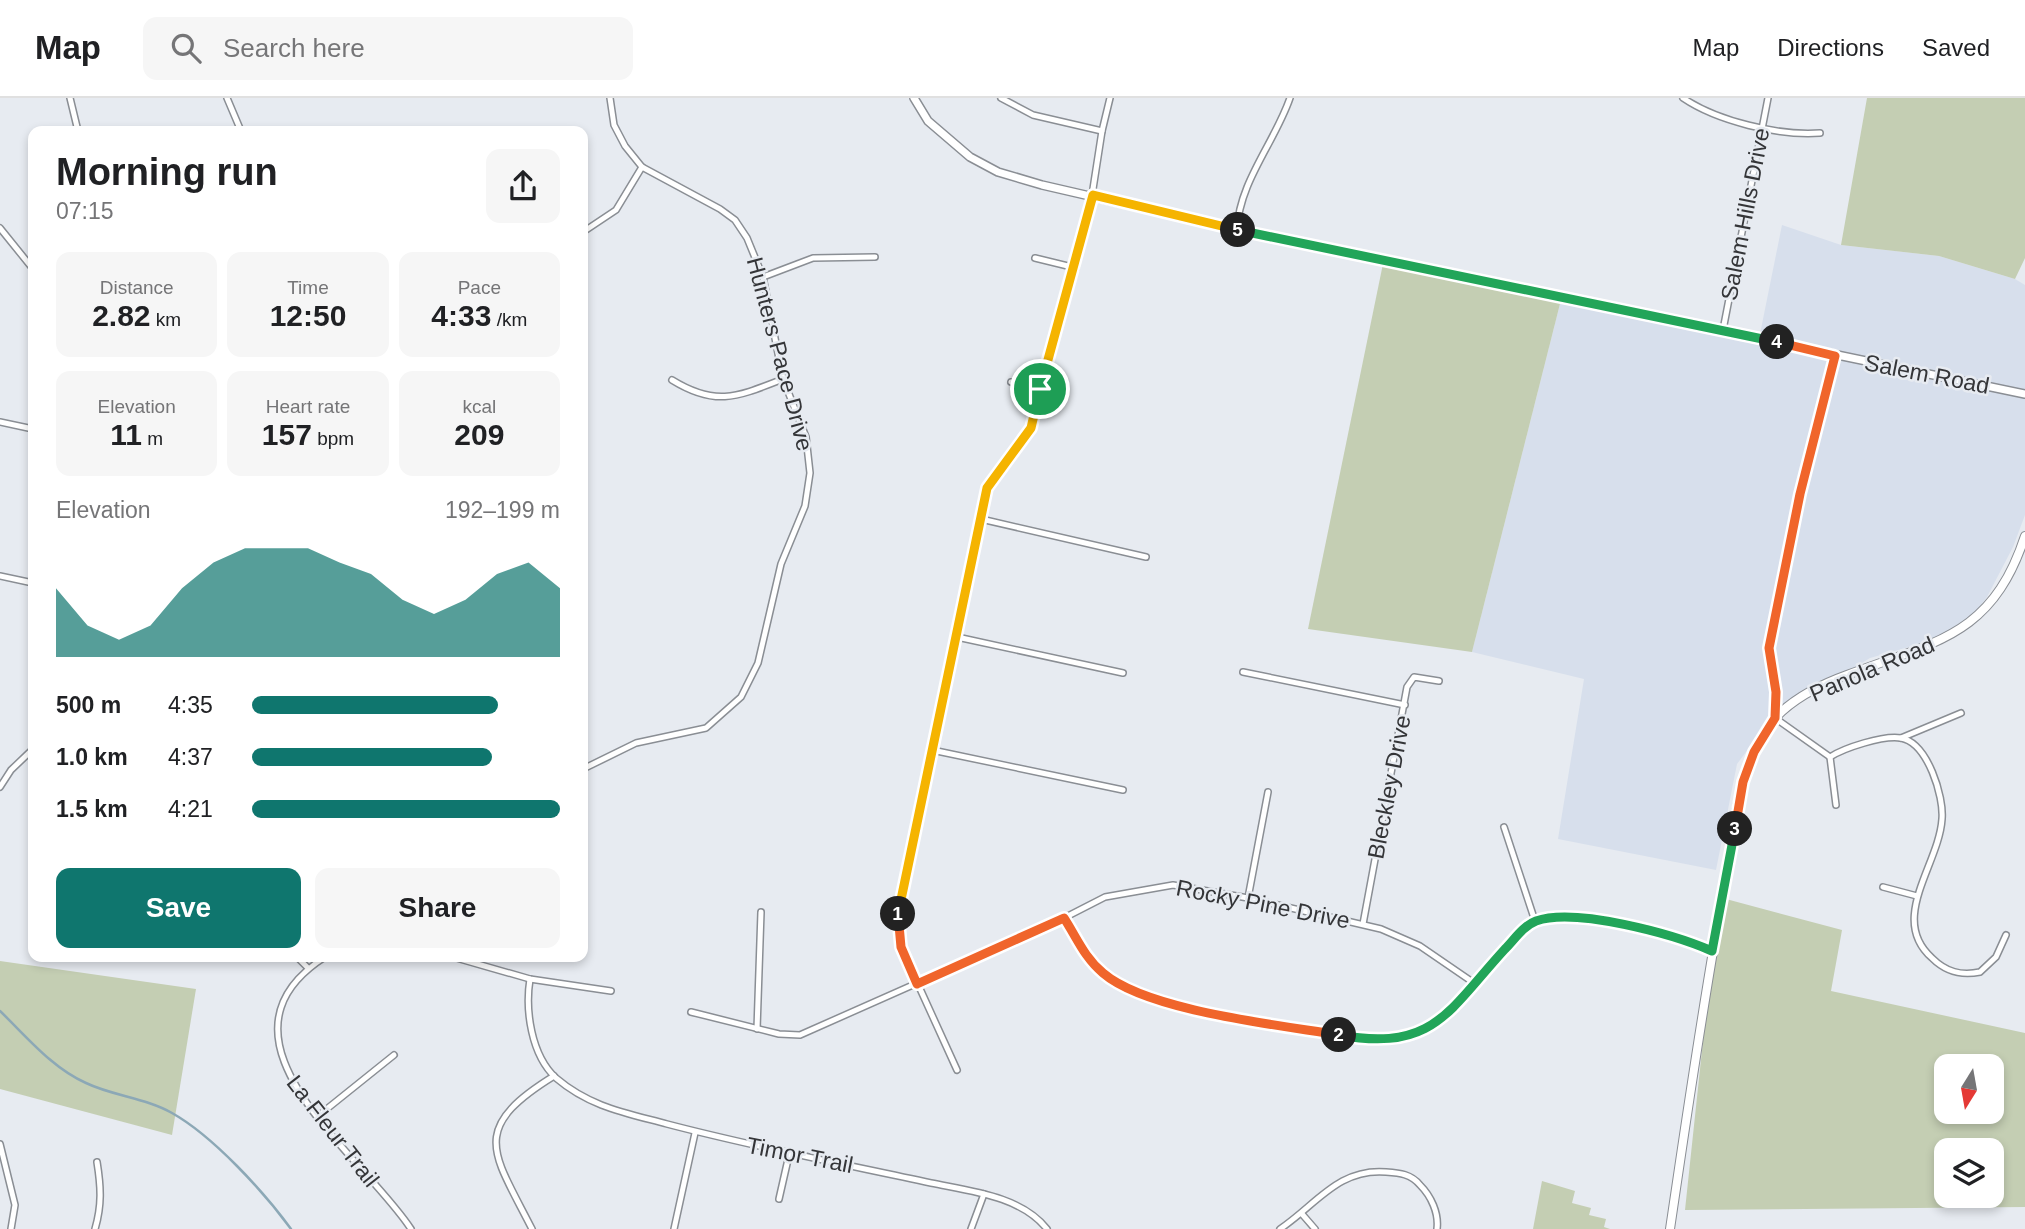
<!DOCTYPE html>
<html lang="en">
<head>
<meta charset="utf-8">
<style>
  body { margin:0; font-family:Arial,sans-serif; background:#f6f6f6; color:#202124; height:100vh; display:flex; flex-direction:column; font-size:26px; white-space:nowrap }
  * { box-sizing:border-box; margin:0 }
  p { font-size:23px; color:#757577 }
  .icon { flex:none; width:38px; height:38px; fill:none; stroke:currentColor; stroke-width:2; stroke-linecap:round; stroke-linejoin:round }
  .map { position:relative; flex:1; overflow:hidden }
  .side { position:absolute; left:28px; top:28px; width:560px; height:836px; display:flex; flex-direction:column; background:#fff; border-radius:14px; box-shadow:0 4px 10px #0003 }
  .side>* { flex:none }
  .needle { width:46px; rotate:191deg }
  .tools { position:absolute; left:1934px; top:956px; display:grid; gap:14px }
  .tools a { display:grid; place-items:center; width:70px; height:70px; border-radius:14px; background:#fff; box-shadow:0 4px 10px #0003; font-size:35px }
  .pin { position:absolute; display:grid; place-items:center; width:60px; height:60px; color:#fff; margin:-30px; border:4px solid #fff; border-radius:50%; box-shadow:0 2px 7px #0007 }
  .km { position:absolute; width:35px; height:35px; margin:-18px; border-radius:50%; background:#222; color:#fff; font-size:19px; line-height:35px; text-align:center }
  .round { display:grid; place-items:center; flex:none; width:74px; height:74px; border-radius:14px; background:#f6f6f6 }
  .summary { display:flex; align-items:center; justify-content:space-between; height:119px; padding:0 28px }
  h1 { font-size:38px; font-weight:600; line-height:52px }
  .stats { display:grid; grid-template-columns:repeat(3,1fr); gap:10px; height:119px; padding:7px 28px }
  .stats div { display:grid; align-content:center; border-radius:14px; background:#f6f6f6; text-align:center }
  .stats b { font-size:30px; font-weight:600 }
  .stats small { font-size:19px; font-weight:400 }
  .stats p { font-size:19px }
  .chart { height:196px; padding:14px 28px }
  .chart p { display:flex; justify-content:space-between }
  .chart svg { width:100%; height:126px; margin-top:7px; fill:#0f766e; opacity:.7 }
  .action { display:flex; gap:14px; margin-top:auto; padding:14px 28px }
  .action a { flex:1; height:80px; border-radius:14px; background:#0f766e; color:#fff; font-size:28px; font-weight:600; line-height:80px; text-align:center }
  .action a+a { background:#f6f6f6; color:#202124 }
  ul { padding:0 28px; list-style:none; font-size:23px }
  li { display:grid; grid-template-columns:112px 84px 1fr; align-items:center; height:52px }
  li i { height:18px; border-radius:9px; background:#0f766e }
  header { display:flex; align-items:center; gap:42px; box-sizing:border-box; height:98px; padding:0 35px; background:#fff; border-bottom:2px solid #e0e0e0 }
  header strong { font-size:33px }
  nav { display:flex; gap:38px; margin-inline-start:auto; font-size:24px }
  .search { width:490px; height:63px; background:#f6f6f6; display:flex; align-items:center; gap:18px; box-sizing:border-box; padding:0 24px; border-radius:14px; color:#757577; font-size:26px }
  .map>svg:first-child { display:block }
</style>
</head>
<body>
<header>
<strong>Map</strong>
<div class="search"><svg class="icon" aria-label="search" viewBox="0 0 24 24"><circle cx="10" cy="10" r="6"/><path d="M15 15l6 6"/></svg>Search here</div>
<nav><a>Map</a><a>Directions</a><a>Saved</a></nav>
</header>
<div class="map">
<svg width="2025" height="1131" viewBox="0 0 2025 1131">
  <rect width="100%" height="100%" fill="#e7ebf1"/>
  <!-- built -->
  <path fill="#d7dfec" d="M 1782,127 L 1841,147 L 1939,158 L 2015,181 L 2025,187 L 2025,417 L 2013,449 L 1987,499 L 1959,535 L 1870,560 L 1770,622 L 1737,666 L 1716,772 L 1558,741 L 1584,581 L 1472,554 L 1563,194 L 1760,236 Z"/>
  <!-- green -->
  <g fill="#c4ceb3" fill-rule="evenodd">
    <path d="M 1867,0 L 2025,0 L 2025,160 L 2015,181 L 1939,158 L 1841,147 Z"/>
    <path d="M 1385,156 L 1563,194 L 1472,554 L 1308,531 Z"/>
    <path d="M 1726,801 L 1842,832 L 1831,893 L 2025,935 L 2025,1109 L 1685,1112 L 1713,849 ZM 1946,968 L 1992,968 L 1992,1013 L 1946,1013 ZM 1946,1052 L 1992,1052 L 1992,1097 L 1946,1097 Z"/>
    <path d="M 0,863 L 196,891 L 172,1037 L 0,991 Z"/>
    <path d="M 1542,1083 L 1575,1093 L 1572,1105 L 1591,1110 L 1589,1117 L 1606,1121 L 1604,1129 L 1610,1131 L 1533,1131 Z"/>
  </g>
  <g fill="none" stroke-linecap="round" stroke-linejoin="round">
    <!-- stream -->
    <path stroke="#8ca8b6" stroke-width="2.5" d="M 0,913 C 26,938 52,970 86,985 C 113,998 146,1000 172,1015 C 213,1038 264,1094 291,1131"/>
    <!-- minor casing -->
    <g stroke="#8a8e94" stroke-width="8">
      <g id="minor">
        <path d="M 70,0 L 78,33"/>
        <path d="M 227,0 L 241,33"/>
        <path d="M 1001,0 L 1033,17 L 1102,33"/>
        <path d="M 1683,0 C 1717,23 1778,38 1820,35"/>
        <path d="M 0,130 L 33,171"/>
        <path d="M 1237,132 C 1239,84 1275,44 1290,0"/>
        <path d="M 583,134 L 616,112 L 642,69"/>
        <path d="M 1035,160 L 1076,170"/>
        <path d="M 763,179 L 813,160 L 875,159"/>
        <path d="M 1723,232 L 1768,0"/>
        <path d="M 672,282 C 716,309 737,299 783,281"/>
        <path d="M 1011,284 L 1040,291"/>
        <path d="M 0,324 L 33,331"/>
        <path d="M 981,421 L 1146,459"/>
        <path d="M 0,478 L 33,485"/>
        <path d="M 957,539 L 1123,575"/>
        <path d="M 1243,574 L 1405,607"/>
        <path d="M 1775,620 L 1830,659"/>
        <path d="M 1901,640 L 1961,615"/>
        <path d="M 932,652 L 1123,692"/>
        <path d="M 1830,659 C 1844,650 1883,637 1901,640 C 1928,645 1944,699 1942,721 C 1939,767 1888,821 1932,860 C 1946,874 1961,878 1980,874 L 1996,859 L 2006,837"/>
        <path d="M 1830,659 L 1836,707"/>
        <path d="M 583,671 L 636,645 L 706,630 L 741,599 L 758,565 L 781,466 L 805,408 L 810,375 L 806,339 L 783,281 L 763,179 L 747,140 L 735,122 L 720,111 L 642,69 L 625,48 L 614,27 L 610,0"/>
        <path d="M 0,689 L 11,672 L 33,651"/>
        <path d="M 1504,729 L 1535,823"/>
        <path d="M 1883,789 L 1917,798"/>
        <path d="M 1248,800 L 1268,694"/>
        <path d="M 1064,820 C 1084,849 1087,866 1120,887 C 1140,900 1164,903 1185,908 C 1243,922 1304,936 1362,941 C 1377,942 1401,941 1415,936 C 1447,923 1456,906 1477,882 C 1493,863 1511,837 1533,825 C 1566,806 1677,837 1712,853"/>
        <path d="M 1363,826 L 1407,589 L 1414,579 L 1439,583"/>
        <path d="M 297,859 L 308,870"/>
        <path d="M 325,859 C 197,941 364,1058 411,1131"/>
        <path d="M 453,859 L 530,881 L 611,893"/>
        <path d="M 530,881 C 525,912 531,957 556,980 C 590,1009 626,1015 667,1026 C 755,1049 843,1066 931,1085 C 970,1093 1021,1098 1047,1131"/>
        <path d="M 691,914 L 779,936 L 800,937 L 1064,820 L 1105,799 L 1173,787 L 1248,800 L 1381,831 L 1420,848 L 1474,885"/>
        <path d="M 757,931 L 761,814"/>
        <path d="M 957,972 L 901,849 L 898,818 L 987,390 L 1031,330 L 1088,123 L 1102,33 L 1110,0"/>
        <path d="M 318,1018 L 394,957"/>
        <path d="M 0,1046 L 15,1107 L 11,1131"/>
        <path d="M 779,1101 L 789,1057"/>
        <path d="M 1302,1116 L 1315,1131"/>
        <path d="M 95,1131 C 102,1107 101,1089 97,1064"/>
        <path d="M 532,1131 C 493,1054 468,1031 554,978"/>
        <path d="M 674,1131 L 695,1035"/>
        <path d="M 971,1131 L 984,1096"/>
        <path d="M 1280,1131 C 1316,1107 1338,1070 1386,1074 C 1400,1075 1411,1076 1420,1087 C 1431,1098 1439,1115 1437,1131"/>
      </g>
    </g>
    <!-- tertiary casing -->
    <g stroke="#8a8e94" stroke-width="10">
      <g id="tertiary">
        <path d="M 914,0 L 928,23 L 970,59 L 998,74 L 1042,87 L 1237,132 L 2025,296"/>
        <path d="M 1775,620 L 1776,594 L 1769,550 L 1800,396 L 1835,258"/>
      </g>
    </g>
    <!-- secondary casing -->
    <g stroke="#8a8e94" stroke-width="10">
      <path id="secondary" d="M 1670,1131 C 1687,1017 1703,904 1724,791 C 1734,735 1736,664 1775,620 C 1794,600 1822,586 1847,577 C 1937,543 1992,538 2025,438"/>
    </g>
    <!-- minor -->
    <use href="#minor" stroke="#fff" stroke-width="5"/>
    <!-- tertiary -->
    <use href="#tertiary" stroke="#fff" stroke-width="7"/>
    <!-- secondary -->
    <use href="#secondary" stroke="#fff" stroke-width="8"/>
  </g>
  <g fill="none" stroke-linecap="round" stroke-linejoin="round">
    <!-- split-1 casing -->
    <g stroke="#fff" stroke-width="14">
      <path id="split-1" d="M 898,816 L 987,390 L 1031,330 L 1040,291"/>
    </g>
    <!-- split-2 casing -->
    <g stroke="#fff" stroke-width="14">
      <path id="split-2" d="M 898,816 L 901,849 L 917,886 L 1064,820 C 1077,840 1084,859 1103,875 C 1147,913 1279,927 1339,937"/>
    </g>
    <!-- split-3 casing -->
    <g stroke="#fff" stroke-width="14">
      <path id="split-3" d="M 1339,937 C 1434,954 1448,913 1505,851 C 1514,842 1523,828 1536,823 C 1575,809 1673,836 1712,853 L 1735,731"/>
    </g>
    <!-- split-4 casing -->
    <g stroke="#fff" stroke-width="14">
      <path id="split-4" d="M 1735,731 L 1743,684 L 1754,654 L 1775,620 L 1776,594 L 1769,550 L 1800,396 L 1835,258 L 1777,244"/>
    </g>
    <!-- split-5 casing -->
    <g stroke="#fff" stroke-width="14">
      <path id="split-5" d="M 1238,132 L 1777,244"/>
    </g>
    <!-- split-6 casing -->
    <g stroke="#fff" stroke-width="14">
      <path id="split-6" d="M 1040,291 L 1093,97 L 1238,132"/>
    </g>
    <!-- split-1 -->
    <use href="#split-1" stroke="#f5b400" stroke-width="9"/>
    <!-- split-2 -->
    <use href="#split-2" stroke="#f0652b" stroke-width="9"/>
    <!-- split-3 -->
    <use href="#split-3" stroke="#22a559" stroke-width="9"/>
    <!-- split-4 -->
    <use href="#split-4" stroke="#f0652b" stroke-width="9"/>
    <!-- split-5 -->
    <use href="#split-5" stroke="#22a559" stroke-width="9"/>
    <!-- split-6 -->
    <use href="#split-6" stroke="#f5b400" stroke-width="9"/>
  </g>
  <g text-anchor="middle" stroke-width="5" stroke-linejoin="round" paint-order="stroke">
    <!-- street labels -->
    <g font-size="23" fill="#343538" stroke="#e7ebf1">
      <text transform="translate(1745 116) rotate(-79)" y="8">Salem Hills Drive</text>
      <text transform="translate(780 256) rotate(75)" y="8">Hunters Pace Drive</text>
      <text transform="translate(1927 276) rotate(11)" y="8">Salem Road</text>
      <text transform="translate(1872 571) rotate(-23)" y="8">Panola Road</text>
      <text transform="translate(1389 689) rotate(-79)" y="8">Bleckley Drive</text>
      <text transform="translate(1263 806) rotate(11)" y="8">Rocky Pine Drive</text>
      <text transform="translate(333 1033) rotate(52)" y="8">La Fleur Trail</text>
      <text transform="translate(800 1057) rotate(11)" y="8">Timor Trail</text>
    </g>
  </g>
</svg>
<div class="tools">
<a><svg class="needle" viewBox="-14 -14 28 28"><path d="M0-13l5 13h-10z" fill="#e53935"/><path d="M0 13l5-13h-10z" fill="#757577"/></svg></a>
<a><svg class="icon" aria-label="layers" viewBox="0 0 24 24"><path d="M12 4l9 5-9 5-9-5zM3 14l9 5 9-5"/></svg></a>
</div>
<div class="pin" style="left:1040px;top:291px;background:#1e9e55"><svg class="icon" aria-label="arrive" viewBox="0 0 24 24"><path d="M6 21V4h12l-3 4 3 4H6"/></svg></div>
<b class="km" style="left:898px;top:816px">1</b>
<b class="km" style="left:1339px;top:937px">2</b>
<b class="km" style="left:1735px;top:731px">3</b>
<b class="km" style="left:1777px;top:244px">4</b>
<b class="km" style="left:1238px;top:132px">5</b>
<section class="side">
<div class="summary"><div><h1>Morning run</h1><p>07:15</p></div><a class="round"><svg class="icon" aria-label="share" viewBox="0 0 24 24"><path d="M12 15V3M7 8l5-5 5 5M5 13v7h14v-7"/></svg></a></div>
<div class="stats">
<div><p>Distance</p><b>2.82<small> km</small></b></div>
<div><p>Time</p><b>12:50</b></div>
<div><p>Pace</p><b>4:33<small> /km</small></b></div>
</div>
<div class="stats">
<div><p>Elevation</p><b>11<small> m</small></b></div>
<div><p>Heart rate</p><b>157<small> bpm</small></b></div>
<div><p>kcal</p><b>209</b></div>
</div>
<div class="chart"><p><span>Elevation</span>192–199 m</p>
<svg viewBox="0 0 160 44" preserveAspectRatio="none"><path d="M0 44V20L10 33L20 38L30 33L40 20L50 11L60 6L70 6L80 6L90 11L100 15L110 24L120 29L130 24L140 15L150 11L160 20V44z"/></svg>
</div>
<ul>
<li><b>500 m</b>4:35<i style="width:80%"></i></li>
<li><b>1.0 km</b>4:37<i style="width:78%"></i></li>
<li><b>1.5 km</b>4:21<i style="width:100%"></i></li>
</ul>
<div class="action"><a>Save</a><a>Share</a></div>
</section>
</div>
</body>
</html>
